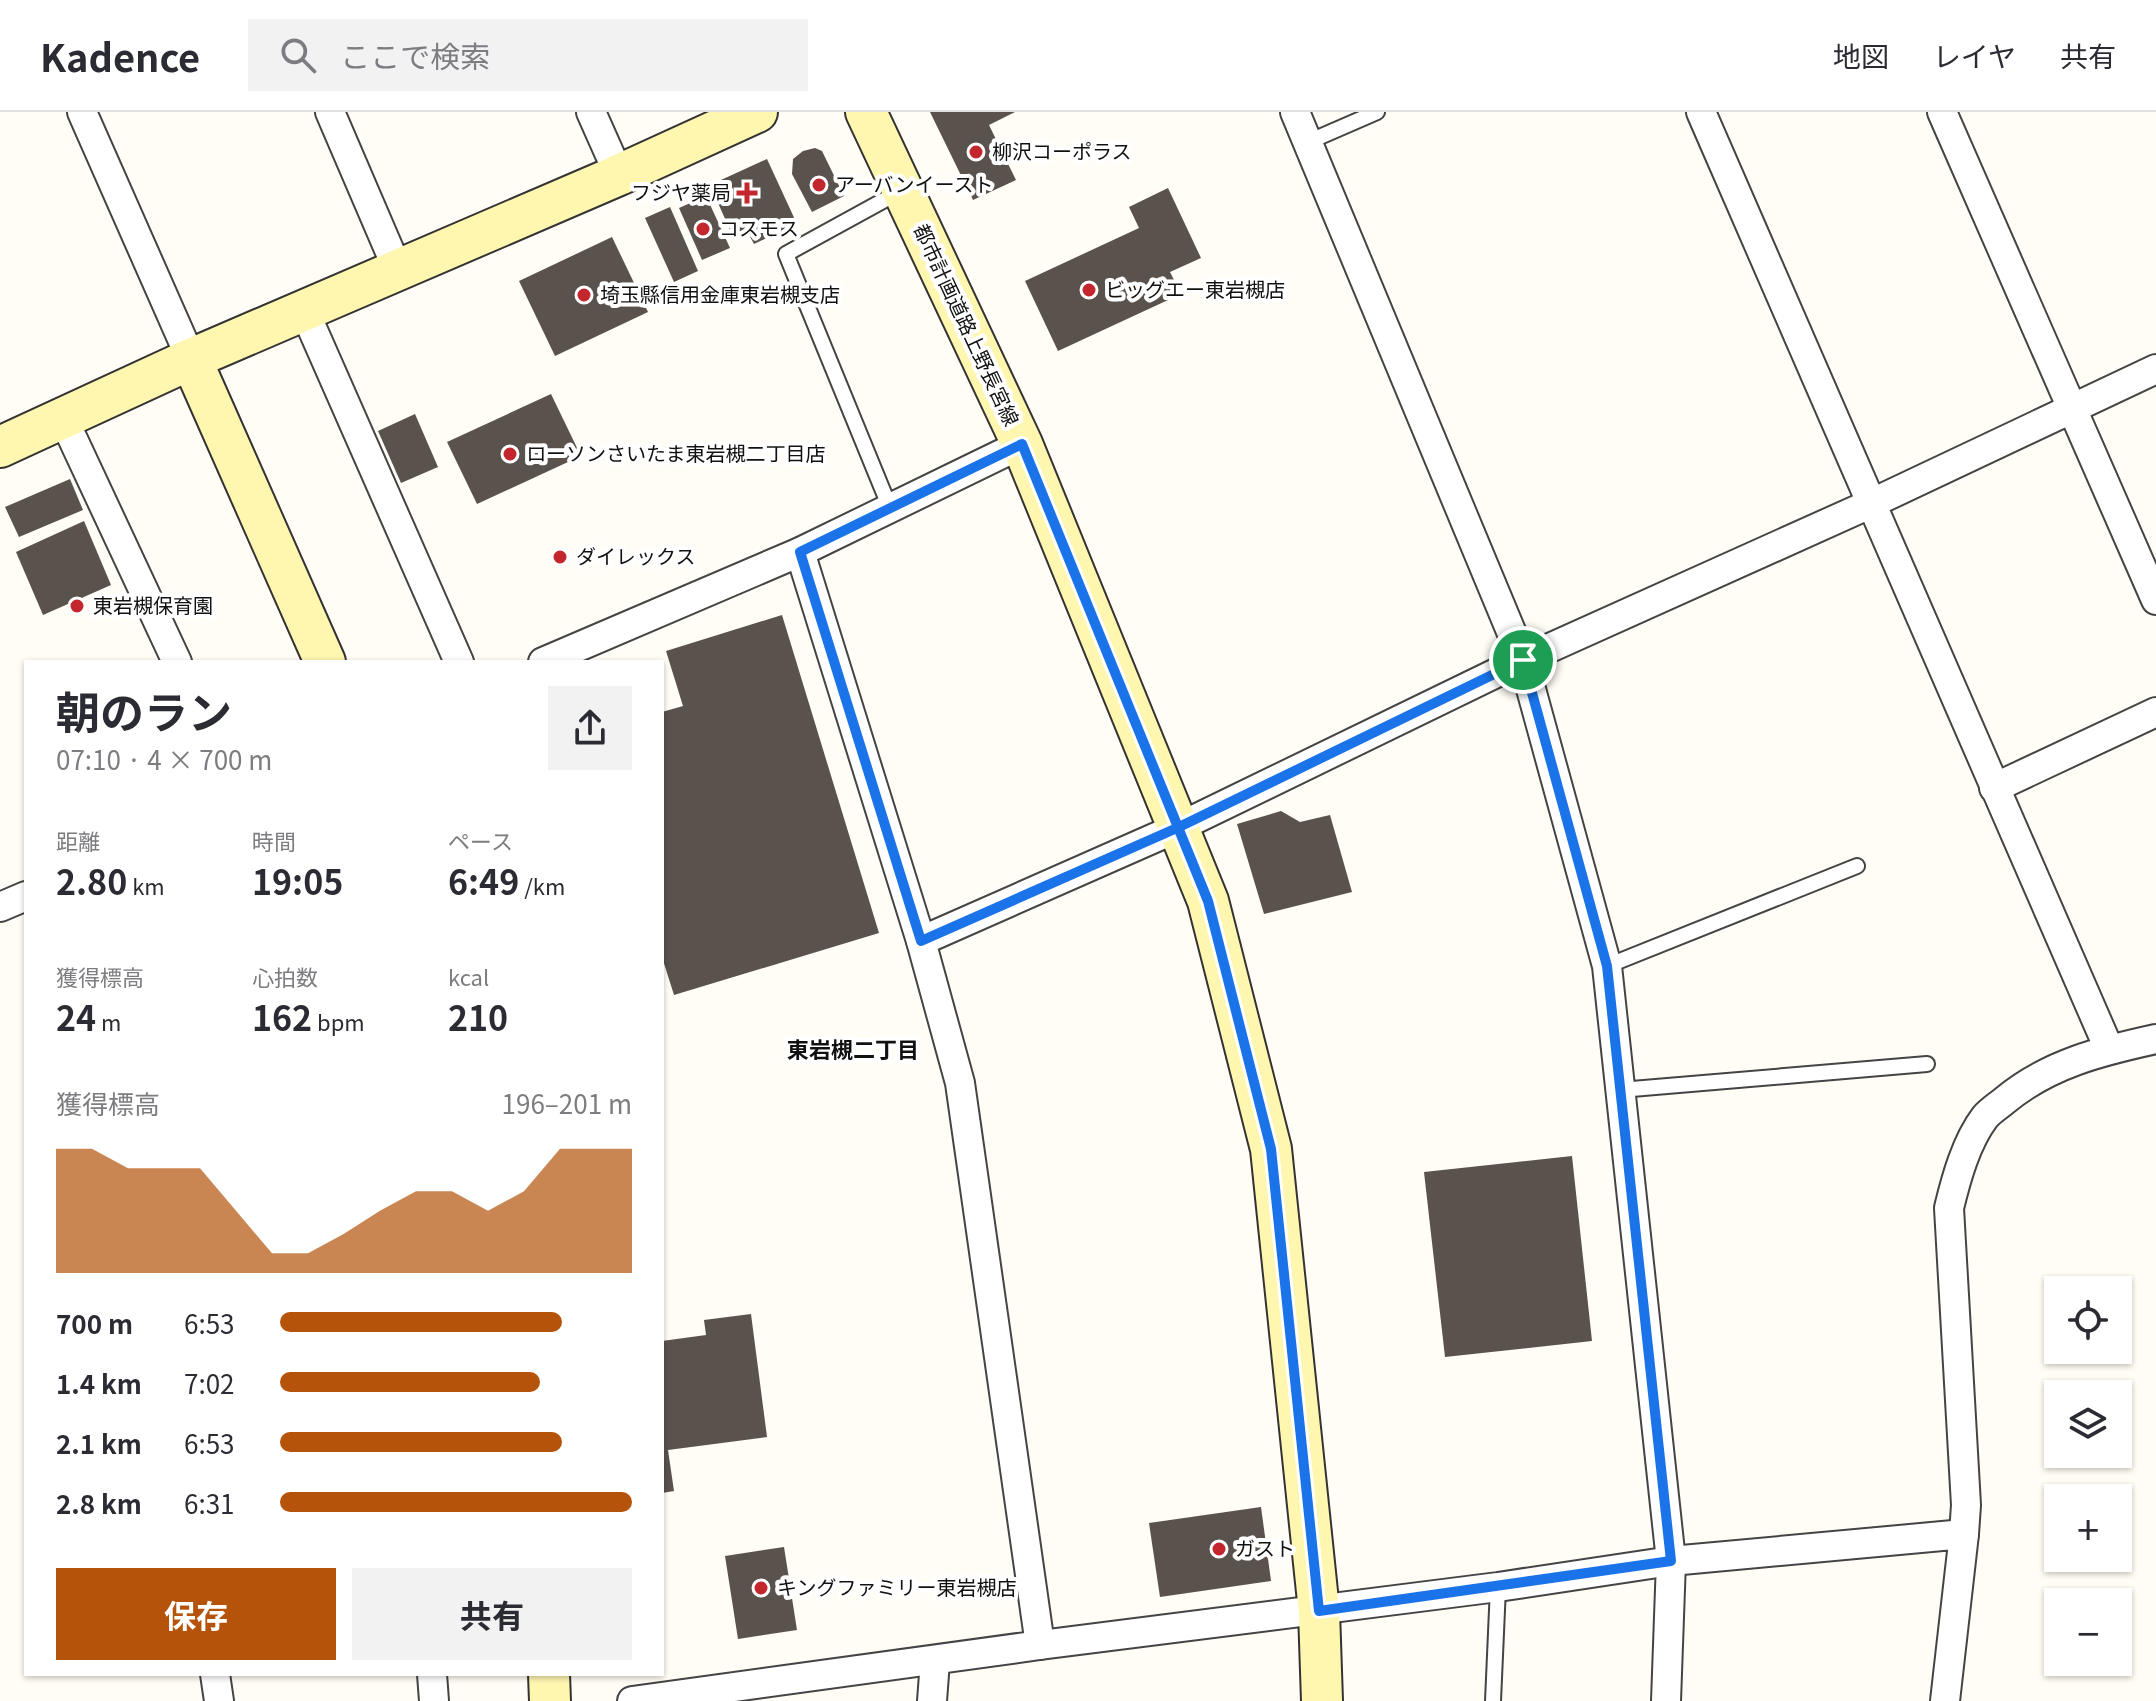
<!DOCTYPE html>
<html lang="ja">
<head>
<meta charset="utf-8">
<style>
  body { margin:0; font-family:Georgia,"Noto Sans JP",serif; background:#f2f2f3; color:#2b2b33; height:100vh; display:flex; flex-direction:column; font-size:30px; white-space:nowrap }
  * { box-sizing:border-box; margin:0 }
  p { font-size:26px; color:#7c7c81 }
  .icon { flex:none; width:44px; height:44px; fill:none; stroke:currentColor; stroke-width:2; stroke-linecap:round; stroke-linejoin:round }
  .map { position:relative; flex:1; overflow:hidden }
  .panel { position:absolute; left:24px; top:548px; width:640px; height:1016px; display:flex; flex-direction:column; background:#fff; border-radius:0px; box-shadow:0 2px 6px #0004 }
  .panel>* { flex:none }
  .fabs { position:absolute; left:2044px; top:1164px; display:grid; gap:16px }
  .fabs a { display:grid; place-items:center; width:88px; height:88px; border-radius:0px; background:#fff; box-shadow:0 2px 6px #0004; font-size:40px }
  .pin { position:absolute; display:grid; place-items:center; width:68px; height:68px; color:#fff; margin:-34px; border:4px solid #fff; border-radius:50%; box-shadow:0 2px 8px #0007 }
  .round { display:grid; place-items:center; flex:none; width:84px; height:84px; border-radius:0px; background:#f2f2f3 }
  .summary { display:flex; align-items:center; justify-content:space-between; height:136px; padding:0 32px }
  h1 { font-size:44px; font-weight:700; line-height:60px }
  .figures { display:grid; grid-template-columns:repeat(3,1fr); gap:12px; height:136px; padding:8px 32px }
  .figures div { display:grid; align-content:center }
  .figures b { font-size:34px; font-weight:700 }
  .figures small { font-size:22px; font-weight:400 }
  .figures p { font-size:22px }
  .chart { height:224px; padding:16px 32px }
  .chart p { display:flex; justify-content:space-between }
  .chart svg { width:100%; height:144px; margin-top:8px; fill:#b45309; opacity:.7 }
  .primary-button { display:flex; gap:16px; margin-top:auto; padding:16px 32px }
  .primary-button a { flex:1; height:92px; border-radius:0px; background:#b45309; color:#fff; font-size:32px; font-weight:700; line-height:92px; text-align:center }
  .primary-button a+a { background:#f2f2f3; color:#2b2b33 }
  ul { padding:0 32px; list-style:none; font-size:26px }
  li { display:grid; grid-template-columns:128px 96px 1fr; align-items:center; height:60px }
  li i { height:20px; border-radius:10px; background:#b45309 }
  header { display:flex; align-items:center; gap:48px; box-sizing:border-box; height:112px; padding:0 40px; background:#fff; border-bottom:2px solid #e1e1e2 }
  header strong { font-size:38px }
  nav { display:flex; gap:44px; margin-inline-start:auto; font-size:28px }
  .search { width:560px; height:72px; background:#f2f2f3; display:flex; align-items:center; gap:20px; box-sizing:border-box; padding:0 28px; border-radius:0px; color:#7c7c81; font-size:30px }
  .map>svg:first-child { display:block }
</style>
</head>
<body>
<header>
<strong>Kadence</strong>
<div class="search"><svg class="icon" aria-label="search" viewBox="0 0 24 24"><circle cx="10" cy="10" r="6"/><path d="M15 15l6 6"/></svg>ここで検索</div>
<nav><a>地図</a><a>レイヤ</a><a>共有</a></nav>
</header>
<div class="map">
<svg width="2156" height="1589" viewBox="0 0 2156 1589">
  <rect width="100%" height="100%" fill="#fffdf5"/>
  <!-- building -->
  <g fill="#5a524d">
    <path d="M 930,0 L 1015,0 L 989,13 L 1016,68 L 973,88 Z"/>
    <path d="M 815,36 L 822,39 L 844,84 L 812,100 L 792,62 L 793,47 L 803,39 Z"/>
    <path d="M 767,47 L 797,112 L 754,132 L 748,121 L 734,127 L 710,73 Z"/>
    <path d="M 1168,76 L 1201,146 L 1170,160 L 1181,182 L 1058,239 L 1025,169 L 1139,116 L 1129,95 Z"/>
    <path d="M 706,84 L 730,136 L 702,148 L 679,96 Z"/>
    <path d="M 670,95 L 698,159 L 674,170 L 645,106 Z"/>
    <path d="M 612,125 L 648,200 L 555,244 L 519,169 Z"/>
    <path d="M 551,282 L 581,344 L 477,392 L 447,330 Z"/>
    <path d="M 415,302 L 438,355 L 401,371 L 378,319 Z"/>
    <path d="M 70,367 L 83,398 L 19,425 L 5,395 Z"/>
    <path d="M 84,409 L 111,473 L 43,503 L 16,440 Z"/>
    <path d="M 782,503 L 879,821 L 674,883 L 662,845 L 662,600 L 683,594 L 666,539 Z"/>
    <path d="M 1281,699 L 1300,710 L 1330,703 L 1352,780 L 1264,802 L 1237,712 Z"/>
    <path d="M 1572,1044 L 1592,1229 L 1445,1245 L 1424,1060 Z"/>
    <path d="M 751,1202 L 767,1325 L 668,1338 L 674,1379 L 662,1381 L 662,1229 L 706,1223 L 704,1208 Z"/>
    <path d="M 1261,1395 L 1271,1469 L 1160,1485 L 1149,1411 Z"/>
    <path d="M 784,1435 L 797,1518 L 738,1527 L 725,1444 Z"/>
  </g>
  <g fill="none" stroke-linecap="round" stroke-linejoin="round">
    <!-- lane casing -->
    <g stroke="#444" stroke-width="18">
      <g id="lane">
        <path d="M 1308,30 L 1377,0"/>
        <path d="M 890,396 L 786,142 L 899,80"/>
        <path d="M 1607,854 L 1857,754"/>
        <path d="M 1620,978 L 1927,952"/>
        <path d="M 1493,1589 L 1498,1475"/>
      </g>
    </g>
    <!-- street casing -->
    <g stroke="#444" stroke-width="32">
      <g id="street">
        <path d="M 82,0 L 191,247"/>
        <path d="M 330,0 L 397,156"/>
        <path d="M 591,0 L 619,63"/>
        <path d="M 1295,0 L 1523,548 L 1607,854 L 1671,1449 L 1666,1589"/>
        <path d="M 1701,0 L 2109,937"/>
        <path d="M 1942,0 L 2156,488"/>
        <path d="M 304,198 L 459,550"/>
        <path d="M 63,306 L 177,550"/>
        <path d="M 800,440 L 921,829 L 960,971 L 1040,1533"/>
        <path d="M 543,550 L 800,440 L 1022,332"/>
        <path d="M 1994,676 L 2156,600"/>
        <path d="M 0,795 L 26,784"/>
        <path d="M 921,829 L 1177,716 L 1523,548 L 1870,392 L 2156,257"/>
        <path d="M 1964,1422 L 1966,1393 L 1949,1096 C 1956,1067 1966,1030 1985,1005 C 1990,999 1998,994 2004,989 C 2048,952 2101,939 2156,927"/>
        <path d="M 215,1562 L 219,1589"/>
        <path d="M 432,1562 L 434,1589"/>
        <path d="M 632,1589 L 1040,1533 L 1498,1475 L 1671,1449 L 1964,1422 L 1945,1589"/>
        <path d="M 932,1589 L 935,1549"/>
      </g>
    </g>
    <!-- secondary casing -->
    <g stroke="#333" stroke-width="44">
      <g id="secondary">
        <path d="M 866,0 L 1022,332 L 1208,789 L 1271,1037 L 1319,1499 L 1322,1589"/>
        <path d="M 191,247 L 325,550"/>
        <path d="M 0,335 L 191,247 L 619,63 L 757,0"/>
        <path d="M 549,1562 L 550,1589"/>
      </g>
    </g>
    <!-- lane -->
    <use href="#lane" stroke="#fff" stroke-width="14"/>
    <!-- street -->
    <use href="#street" stroke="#fff" stroke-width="28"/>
    <!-- secondary -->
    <use href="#secondary" stroke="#fff6b0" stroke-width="40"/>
  </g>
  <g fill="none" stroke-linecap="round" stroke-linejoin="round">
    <!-- route casing -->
    <g stroke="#fff" stroke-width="16">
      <path id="route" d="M 1523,548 L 1177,716 L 921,829 L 800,440 L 1022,332 L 1208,789 L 1271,1037 L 1319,1499 L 1671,1449 L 1607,854 L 1523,548"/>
    </g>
    <!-- route -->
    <use href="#route" stroke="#1a73e8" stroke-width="10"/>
  </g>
  <!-- markers -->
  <g fill="#c4262e" stroke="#fff" stroke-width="3">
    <circle cx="976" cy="40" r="8"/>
    <circle cx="819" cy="73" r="8"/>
    <path d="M743 69h8v8h8v8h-8v8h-8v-8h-8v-8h8z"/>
    <circle cx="703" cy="117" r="8"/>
    <circle cx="1089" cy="178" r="8"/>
    <circle cx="584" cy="183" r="8"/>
    <circle cx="510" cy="342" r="8"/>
    <circle cx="560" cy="445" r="8"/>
    <circle cx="77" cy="494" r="8"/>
    <circle cx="1219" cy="1437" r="8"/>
    <circle cx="761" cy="1476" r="8"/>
  </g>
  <g text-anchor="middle" stroke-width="8" stroke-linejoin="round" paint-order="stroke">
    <!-- poi labels -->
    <g font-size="20" fill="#111" stroke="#fff" text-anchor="start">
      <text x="992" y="47">柳沢コーポラス</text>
      <text x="835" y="80">アーバンイースト</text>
      <text x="731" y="88" text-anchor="end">フジヤ薬局</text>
      <text x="719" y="124">コスモス</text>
      <text x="1105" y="185">ビッグエー東岩槻店</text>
      <text x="600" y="190">埼玉縣信用金庫東岩槻支店</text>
      <text x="526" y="349">ローソンさいたま東岩槻二丁目店</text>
      <text x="576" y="452">ダイレックス</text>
      <text x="93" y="501">東岩槻保育園</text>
      <text x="1235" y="1444">ガスト</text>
      <text x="777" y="1483">キングファミリー東岩槻店</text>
    </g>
    <!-- street labels -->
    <g font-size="20" fill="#111" stroke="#fff">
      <text transform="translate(966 213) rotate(65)" y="7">都市計画道路上野長宮線</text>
    </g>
    <!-- neighbourhood labels -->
    <g font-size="22" font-weight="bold" fill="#111" stroke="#fff">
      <text x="853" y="946">東岩槻二丁目</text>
    </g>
  </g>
</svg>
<div class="fabs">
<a><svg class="icon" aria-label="locate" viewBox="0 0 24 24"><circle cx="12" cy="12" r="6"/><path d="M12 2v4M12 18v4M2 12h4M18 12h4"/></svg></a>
<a><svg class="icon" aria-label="layers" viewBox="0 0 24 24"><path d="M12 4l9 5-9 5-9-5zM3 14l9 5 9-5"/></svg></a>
<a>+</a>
<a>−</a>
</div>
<div class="pin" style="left:1523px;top:548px;background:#1e9e55"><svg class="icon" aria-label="arrive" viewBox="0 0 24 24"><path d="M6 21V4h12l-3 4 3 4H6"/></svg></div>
<section class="panel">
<div class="summary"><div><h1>朝のラン</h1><p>07:10 · 4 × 700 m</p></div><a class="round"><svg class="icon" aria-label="share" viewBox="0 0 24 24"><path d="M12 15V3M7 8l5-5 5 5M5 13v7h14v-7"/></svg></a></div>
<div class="figures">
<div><p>距離</p><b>2.80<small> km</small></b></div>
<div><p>時間</p><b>19:05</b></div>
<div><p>ペース</p><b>6:49<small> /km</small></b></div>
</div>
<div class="figures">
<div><p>獲得標高</p><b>24<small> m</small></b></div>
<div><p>心拍数</p><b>162<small> bpm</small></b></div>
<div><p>kcal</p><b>210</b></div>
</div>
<div class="chart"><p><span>獲得標高</span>196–201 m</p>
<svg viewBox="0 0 160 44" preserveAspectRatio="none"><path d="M0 44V6L10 6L20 12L30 12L40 12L50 25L60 38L70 38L80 32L90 25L100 19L110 19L120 25L130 19L140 6L150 6L160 6V44z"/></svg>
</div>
<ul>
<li><b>700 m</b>6:53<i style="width:80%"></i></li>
<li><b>1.4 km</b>7:02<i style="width:74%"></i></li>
<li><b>2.1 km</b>6:53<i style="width:80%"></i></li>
<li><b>2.8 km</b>6:31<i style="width:100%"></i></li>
</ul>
<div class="primary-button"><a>保存</a><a>共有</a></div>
</section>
</div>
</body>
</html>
